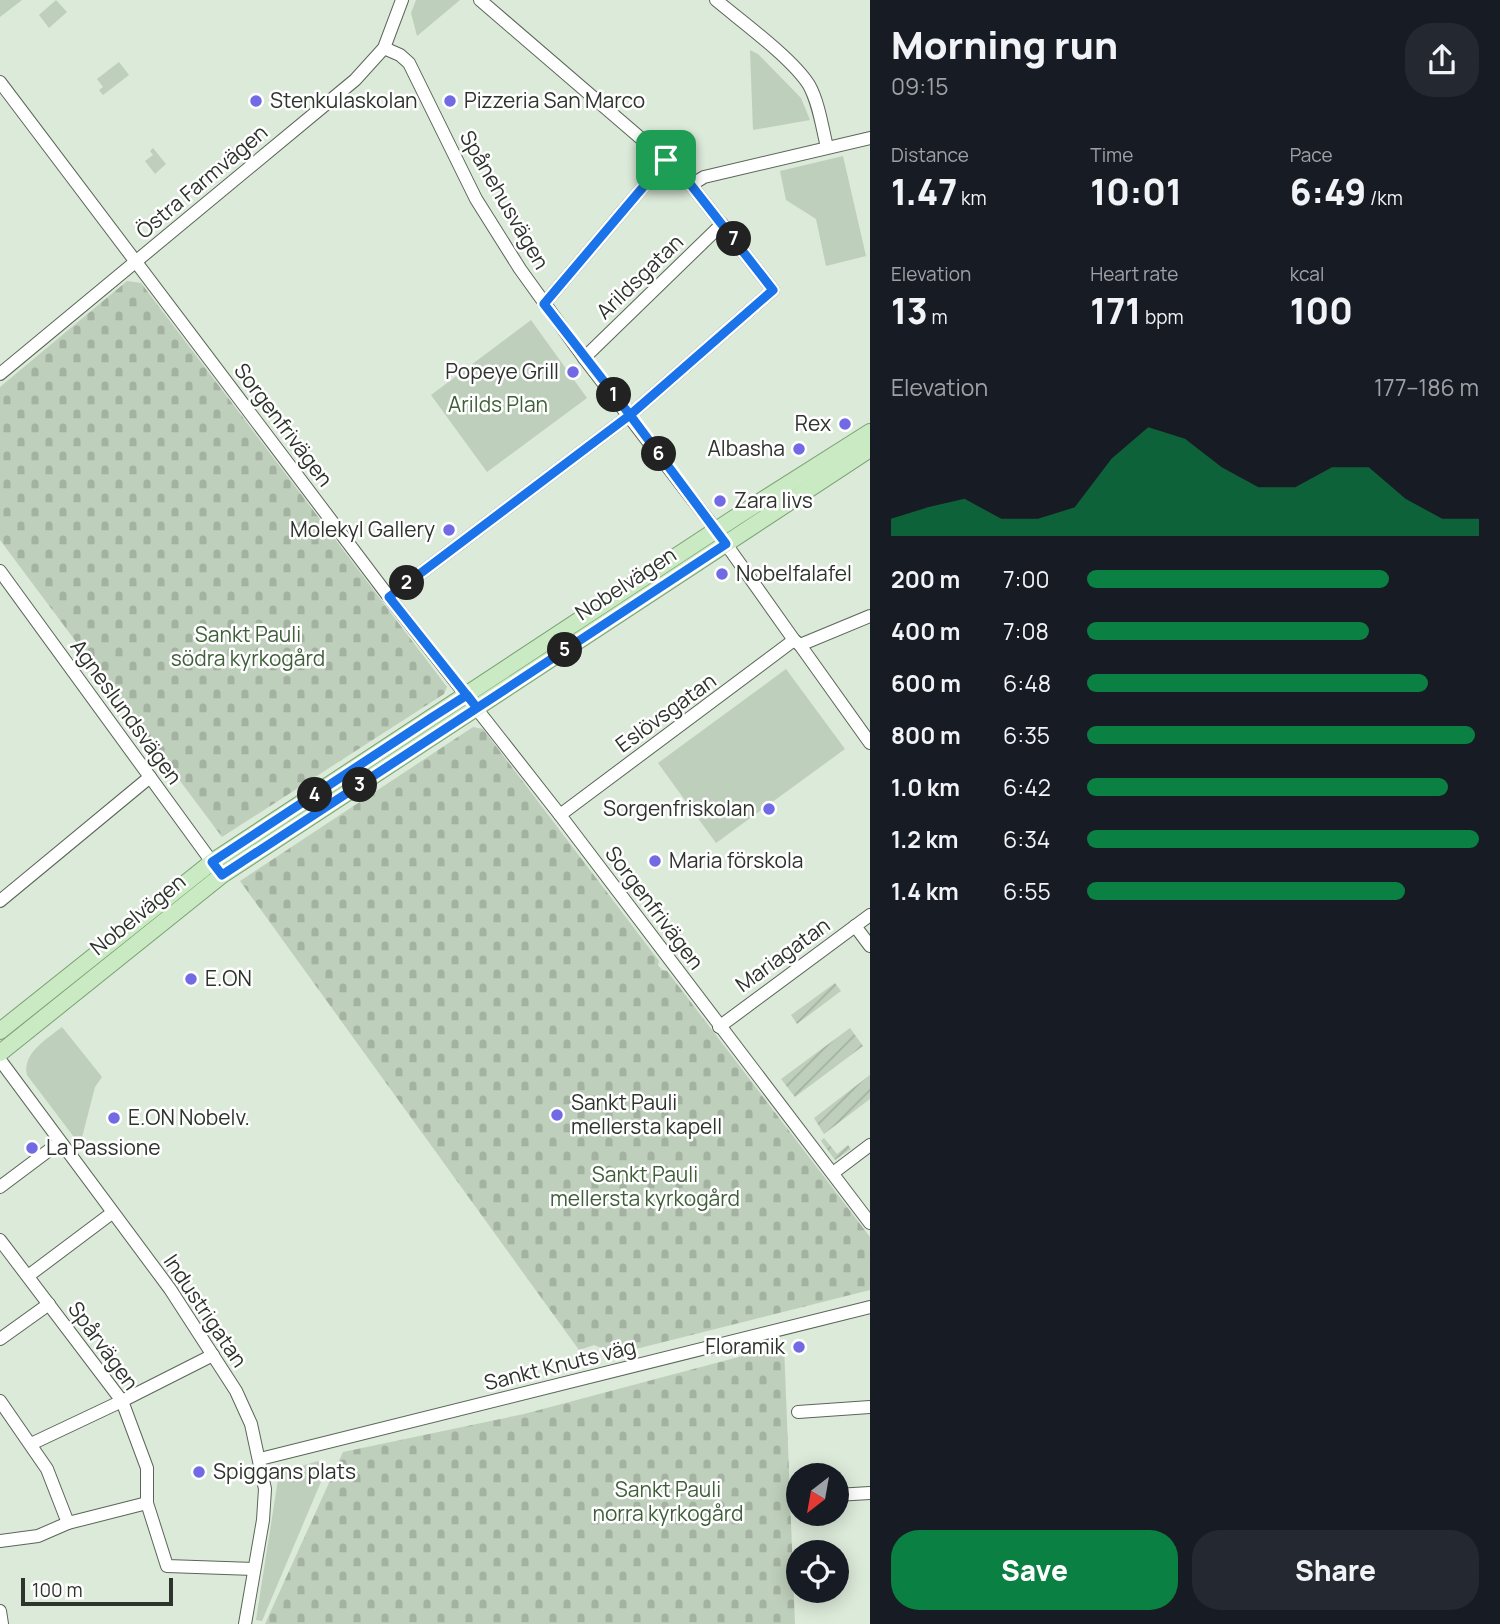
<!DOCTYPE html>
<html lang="en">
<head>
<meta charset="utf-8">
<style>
  body { margin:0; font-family:Manrope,sans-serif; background:#242831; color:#f1f3f6; height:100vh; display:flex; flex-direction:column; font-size:26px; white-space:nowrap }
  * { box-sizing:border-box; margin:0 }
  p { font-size:23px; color:#9ea1a6 }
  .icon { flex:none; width:38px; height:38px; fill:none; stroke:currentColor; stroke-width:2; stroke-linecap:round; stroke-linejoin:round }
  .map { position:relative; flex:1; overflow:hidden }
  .side { display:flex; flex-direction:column; background:#171b24; width:630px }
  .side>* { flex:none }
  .needle { width:46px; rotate:211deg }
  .controls { position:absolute; left:786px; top:1463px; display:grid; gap:14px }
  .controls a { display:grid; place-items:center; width:63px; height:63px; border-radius:50%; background:#171b24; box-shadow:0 4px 18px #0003; font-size:35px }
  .scale { position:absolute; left:21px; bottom:18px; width:152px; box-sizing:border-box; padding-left:7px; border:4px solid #2e332d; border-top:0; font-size:19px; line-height:24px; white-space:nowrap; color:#2e332d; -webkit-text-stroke:5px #fff; paint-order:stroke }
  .pin { position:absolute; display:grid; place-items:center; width:60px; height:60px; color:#fff; margin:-30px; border-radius:14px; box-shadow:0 4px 10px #0006 }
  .km { position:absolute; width:35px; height:35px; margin:-18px; border-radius:50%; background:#222; color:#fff; font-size:19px; line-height:35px; text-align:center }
  .round { display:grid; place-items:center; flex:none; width:74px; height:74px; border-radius:28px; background:#242831 }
  .summary { display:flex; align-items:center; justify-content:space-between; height:119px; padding:0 21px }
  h1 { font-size:38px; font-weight:800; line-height:52px }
  .stats { display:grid; grid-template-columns:repeat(3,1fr); gap:10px; height:119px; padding:7px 21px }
  .stats div { display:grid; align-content:center }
  .stats b { font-size:35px; font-weight:800 }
  .stats small { font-size:19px; font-weight:400 }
  .stats p { font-size:19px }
  .chart { height:196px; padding:14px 21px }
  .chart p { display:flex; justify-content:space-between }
  .chart svg { width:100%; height:126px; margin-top:7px; fill:#0b8043; opacity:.7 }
  .cta { display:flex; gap:14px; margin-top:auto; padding:14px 21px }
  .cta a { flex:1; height:80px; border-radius:28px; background:#0b8043; color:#fff; font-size:28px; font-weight:800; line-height:80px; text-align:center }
  .cta a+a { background:#242831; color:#f1f3f6 }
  ul { padding:0 21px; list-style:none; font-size:23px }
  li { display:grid; grid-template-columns:112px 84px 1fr; align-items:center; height:52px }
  li i { height:18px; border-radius:9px; background:#0b8043 }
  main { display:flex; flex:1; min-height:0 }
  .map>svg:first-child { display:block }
</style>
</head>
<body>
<main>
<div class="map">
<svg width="870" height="1624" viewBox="0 0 870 1624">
  <defs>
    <pattern id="cemetery-stones" width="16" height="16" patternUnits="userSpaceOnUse" patternTransform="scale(1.75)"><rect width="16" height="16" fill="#becfbb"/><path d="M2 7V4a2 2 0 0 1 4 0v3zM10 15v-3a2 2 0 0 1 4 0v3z" fill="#a4b2a1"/></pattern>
    <pattern id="garden-furrows" width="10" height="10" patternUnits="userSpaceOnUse" patternTransform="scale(1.75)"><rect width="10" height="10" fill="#becfbb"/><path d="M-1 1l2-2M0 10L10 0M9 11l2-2" fill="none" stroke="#a4b2a1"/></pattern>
  </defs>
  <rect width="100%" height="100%" fill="#dcead9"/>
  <!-- green -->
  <g fill="#becfbb">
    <path d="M 0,0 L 22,0 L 0,17 Z"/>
    <path d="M 56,0 L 67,12 L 49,28 L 39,15 Z"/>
    <path d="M 416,0 L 460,0 L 417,36 L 411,13 Z"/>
    <path d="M 750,50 L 758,54 L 801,98 L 810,120 L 753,130 Z"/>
    <path d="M 119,62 L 129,75 L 103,95 L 99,90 L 103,87 L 97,79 Z"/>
    <path d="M 153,148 L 166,164 L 155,174 L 145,161 L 153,155 L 150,151 Z"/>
    <path d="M 843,156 L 866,256 L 826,266 L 816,219 L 786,200 L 780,171 Z"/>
    <path d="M 531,320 L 587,398 L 487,472 L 431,395 Z"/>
    <path d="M 786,669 L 845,749 L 716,843 L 658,763 Z"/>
    <path d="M 62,1027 L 102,1077 L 95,1087 L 80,1145 L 27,1075 C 22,1053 47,1039 62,1027 Z"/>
    <path d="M 318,1461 L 326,1470 L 262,1621 L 256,1620 L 279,1473 Z"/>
  </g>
  <!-- cemetery -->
  <g fill="url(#cemetery-stones)">
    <path d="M 127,281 L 141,283 L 447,687 L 444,694 L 222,837 L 0,540 L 0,387 Z"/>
    <path d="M 473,727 L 483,729 L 659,961 L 658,965 L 662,970 L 667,971 L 870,1237 L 870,1290 L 616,1354 L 594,1345 L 579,1350 L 240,881 Z"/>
    <path d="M 784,1345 L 795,1624 L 265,1624 L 343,1452 L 524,1414 Z"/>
  </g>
  <!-- garden -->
  <g fill="url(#garden-furrows)">
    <path d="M 835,983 L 841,991 L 797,1024 L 791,1015 Z"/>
    <path d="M 850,1028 L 863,1046 L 795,1097 L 781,1079 Z"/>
    <path d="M 870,1075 L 870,1099 L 824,1134 L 814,1118 Z"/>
    <path d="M 824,1138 L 837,1154 L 848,1145 L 851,1149 L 835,1160 L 821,1141 Z"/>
  </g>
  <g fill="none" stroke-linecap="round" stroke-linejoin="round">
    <!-- minor casing -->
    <g stroke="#5a6658" stroke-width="14">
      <g id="minor">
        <path d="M 716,0 C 741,21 792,58 809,85 C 819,103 822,127 827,147"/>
        <path d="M 384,48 L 400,55 L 409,63 L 476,199 L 520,269 L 584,358 L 716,530 L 794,640 L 800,645 L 870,743"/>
        <path d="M 0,82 L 389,597 L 560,815 L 870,1223"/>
        <path d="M 691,185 L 704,177 L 870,138"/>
        <path d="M 544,304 L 666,160"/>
        <path d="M 584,358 L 722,224"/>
        <path d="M 0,374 L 355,80 L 384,48 L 402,0"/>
        <path d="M 0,571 L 217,869"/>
        <path d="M 389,597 L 630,415 L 773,290 L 691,185 L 666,160 L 480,0"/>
        <path d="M 800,645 L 870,616"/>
        <path d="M 560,815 L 794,640"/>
        <path d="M 0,901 L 150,777"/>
        <path d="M 855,926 L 870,946"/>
        <path d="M 719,1027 L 870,915"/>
        <path d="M 0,1060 L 170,1289 L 236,1391 L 251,1424 L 265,1489 L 263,1520 L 245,1624"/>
        <path d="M 833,1173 L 870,1145"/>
        <path d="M 0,1187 L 60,1142"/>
        <path d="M 0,1240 L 122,1401 L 147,1468 L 147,1503 L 167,1566 L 254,1569"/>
        <path d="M 28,1276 L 112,1213"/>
        <path d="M 0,1339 L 49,1304"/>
        <path d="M 0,1401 L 47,1469 L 68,1523 L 38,1536 L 0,1541"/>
        <path d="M 798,1412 L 870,1407"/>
        <path d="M 31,1444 L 122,1401 L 213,1355"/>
        <path d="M 260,1459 L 870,1307"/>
        <path d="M 836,1495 L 870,1493"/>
        <path d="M 68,1523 L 147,1503"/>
        <path d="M 0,1611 L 2,1624"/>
      </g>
    </g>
    <!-- major casing -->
    <g stroke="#7ba173" stroke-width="18">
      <g id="major">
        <path d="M 0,1031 L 212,862 L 736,517 L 870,432"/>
        <path d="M 0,1053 L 222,875 L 870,449"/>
      </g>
    </g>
    <!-- minor -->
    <use href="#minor" stroke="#fff" stroke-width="12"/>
    <!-- major -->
    <use href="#major" stroke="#c9eac2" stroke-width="16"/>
  </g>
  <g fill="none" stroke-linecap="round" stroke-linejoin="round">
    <!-- route casing -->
    <g stroke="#fff" stroke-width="14">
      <path id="route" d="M 666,160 L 544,304 L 630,415 L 389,597 L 458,684 L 477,708 L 222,875 L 212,862 L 431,718 L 467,695 L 477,708 L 726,544 L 630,415 L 773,290 L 691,185 L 666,160"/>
    </g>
    <!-- route -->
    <use href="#route" stroke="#1a73e8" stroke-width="9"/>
  </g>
  <!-- markers -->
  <g fill="#7269e4" stroke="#fff" stroke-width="2.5">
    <circle cx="256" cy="101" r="7"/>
    <circle cx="450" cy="101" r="7"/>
    <circle cx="573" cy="372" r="7"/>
    <circle cx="845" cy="424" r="7"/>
    <circle cx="799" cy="449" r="7"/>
    <circle cx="720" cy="501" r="7"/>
    <circle cx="449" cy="530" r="7"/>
    <circle cx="722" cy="574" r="7"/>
    <circle cx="769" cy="809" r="7"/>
    <circle cx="655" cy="861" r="7"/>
    <circle cx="191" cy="979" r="7"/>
    <circle cx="557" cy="1115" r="7"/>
    <circle cx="114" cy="1118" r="7"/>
    <circle cx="32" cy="1148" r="7"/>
    <circle cx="799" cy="1347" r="7"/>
    <circle cx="199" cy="1472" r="7"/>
  </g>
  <g text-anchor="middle" stroke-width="5" stroke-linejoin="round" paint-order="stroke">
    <!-- poi labels -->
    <g font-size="21" fill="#2e332d" stroke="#fff" text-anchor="start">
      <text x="270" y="108">Stenkulaskolan</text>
      <text x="464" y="108">Pizzeria San Marco</text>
      <text x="559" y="379" text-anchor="end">Popeye Grill</text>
      <text x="831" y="431" text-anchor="end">Rex</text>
      <text x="785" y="456" text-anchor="end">Albasha</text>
      <text x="734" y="508">Zara livs</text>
      <text x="435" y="537" text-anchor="end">Molekyl Gallery</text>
      <text x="736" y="581">Nobelfalafel</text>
      <text x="755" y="816" text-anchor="end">Sorgenfriskolan</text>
      <text x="669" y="868">Maria förskola</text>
      <text x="205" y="986">E.ON</text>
      <text x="571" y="1110">Sankt Pauli<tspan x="571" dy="24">mellersta kapell</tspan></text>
      <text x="128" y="1125">E.ON Nobelv.</text>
      <text x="46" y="1155">La Passione</text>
      <text x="785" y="1354" text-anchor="end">Floramik</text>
      <text x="213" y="1479">Spiggans plats</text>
    </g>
    <!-- street labels -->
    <g font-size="21" fill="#2e332d" stroke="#fff">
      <text transform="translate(202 182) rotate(-40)" y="7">Östra Farmvägen</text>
      <text transform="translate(504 200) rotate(60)" y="7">Spånehusvägen</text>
      <text transform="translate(640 277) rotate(-44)" y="7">Arildsgatan</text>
      <text transform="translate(283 425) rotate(53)" y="7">Sorgenfrivägen</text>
      <text transform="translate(626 584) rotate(-33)" y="7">Nobelvägen</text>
      <text transform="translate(126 712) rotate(54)" y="7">Agneslundsvägen</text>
      <text transform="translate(666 713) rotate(-36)" y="7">Eslövsgatan</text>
      <text transform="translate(654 908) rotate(53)" y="7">Sorgenfrivägen</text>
      <text transform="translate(138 915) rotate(-39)" y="7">Nobelvägen</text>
      <text transform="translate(783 955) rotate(-36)" y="7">Mariagatan</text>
      <text transform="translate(205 1311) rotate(56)" y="7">Industrigatan</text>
      <text transform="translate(103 1346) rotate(54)" y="7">Spårvägen</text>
      <text transform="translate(560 1365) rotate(-14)" y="7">Sankt Knuts väg</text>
    </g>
    <!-- park labels -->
    <g font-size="21" fill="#3f5f39" stroke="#fff">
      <text x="498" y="412">Arilds Plan</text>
      <text x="248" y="642">Sankt Pauli<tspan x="248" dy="24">södra kyrkogård</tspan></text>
      <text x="645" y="1182">Sankt Pauli<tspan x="645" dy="24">mellersta kyrkogård</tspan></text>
      <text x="668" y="1497">Sankt Pauli<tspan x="668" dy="24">norra kyrkogård</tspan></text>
    </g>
  </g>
</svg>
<div class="controls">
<a><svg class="needle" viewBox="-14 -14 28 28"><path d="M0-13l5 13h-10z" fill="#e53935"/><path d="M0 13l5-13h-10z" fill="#9ea1a6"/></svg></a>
<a><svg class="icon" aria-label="locate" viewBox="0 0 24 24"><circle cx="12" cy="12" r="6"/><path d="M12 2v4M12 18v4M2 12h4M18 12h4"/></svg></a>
</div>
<div class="scale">100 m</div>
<div class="pin" style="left:666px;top:160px;background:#1e9e55"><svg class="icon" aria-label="arrive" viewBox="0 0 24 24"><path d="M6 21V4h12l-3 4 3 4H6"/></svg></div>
<b class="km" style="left:614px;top:395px">1</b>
<b class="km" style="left:407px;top:583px">2</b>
<b class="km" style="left:360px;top:785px">3</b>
<b class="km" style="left:315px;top:795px">4</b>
<b class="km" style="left:565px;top:650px">5</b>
<b class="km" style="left:659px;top:454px">6</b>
<b class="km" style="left:734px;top:239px">7</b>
</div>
<section class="side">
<div class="summary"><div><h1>Morning run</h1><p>09:15</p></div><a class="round"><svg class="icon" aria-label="share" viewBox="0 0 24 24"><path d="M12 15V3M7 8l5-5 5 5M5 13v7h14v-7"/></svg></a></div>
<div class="stats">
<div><p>Distance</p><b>1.47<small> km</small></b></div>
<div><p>Time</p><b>10:01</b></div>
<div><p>Pace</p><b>6:49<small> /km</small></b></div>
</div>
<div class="stats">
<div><p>Elevation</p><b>13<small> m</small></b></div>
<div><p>Heart rate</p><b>171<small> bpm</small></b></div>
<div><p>kcal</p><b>100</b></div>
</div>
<div class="chart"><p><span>Elevation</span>177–186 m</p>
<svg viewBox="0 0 160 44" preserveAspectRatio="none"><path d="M0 44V38L10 34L20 31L30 38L40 38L50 34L60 17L70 6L80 10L90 20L100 27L110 27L120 20L130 20L140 31L150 38L160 38V44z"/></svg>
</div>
<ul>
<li><b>200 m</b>7:00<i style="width:77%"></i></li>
<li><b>400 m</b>7:08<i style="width:72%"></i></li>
<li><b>600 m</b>6:48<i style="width:87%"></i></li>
<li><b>800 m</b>6:35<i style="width:99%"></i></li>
<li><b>1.0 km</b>6:42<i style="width:92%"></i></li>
<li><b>1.2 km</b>6:34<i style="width:100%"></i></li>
<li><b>1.4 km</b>6:55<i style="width:81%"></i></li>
</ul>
<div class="cta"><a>Save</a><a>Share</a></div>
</section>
</main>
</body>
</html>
